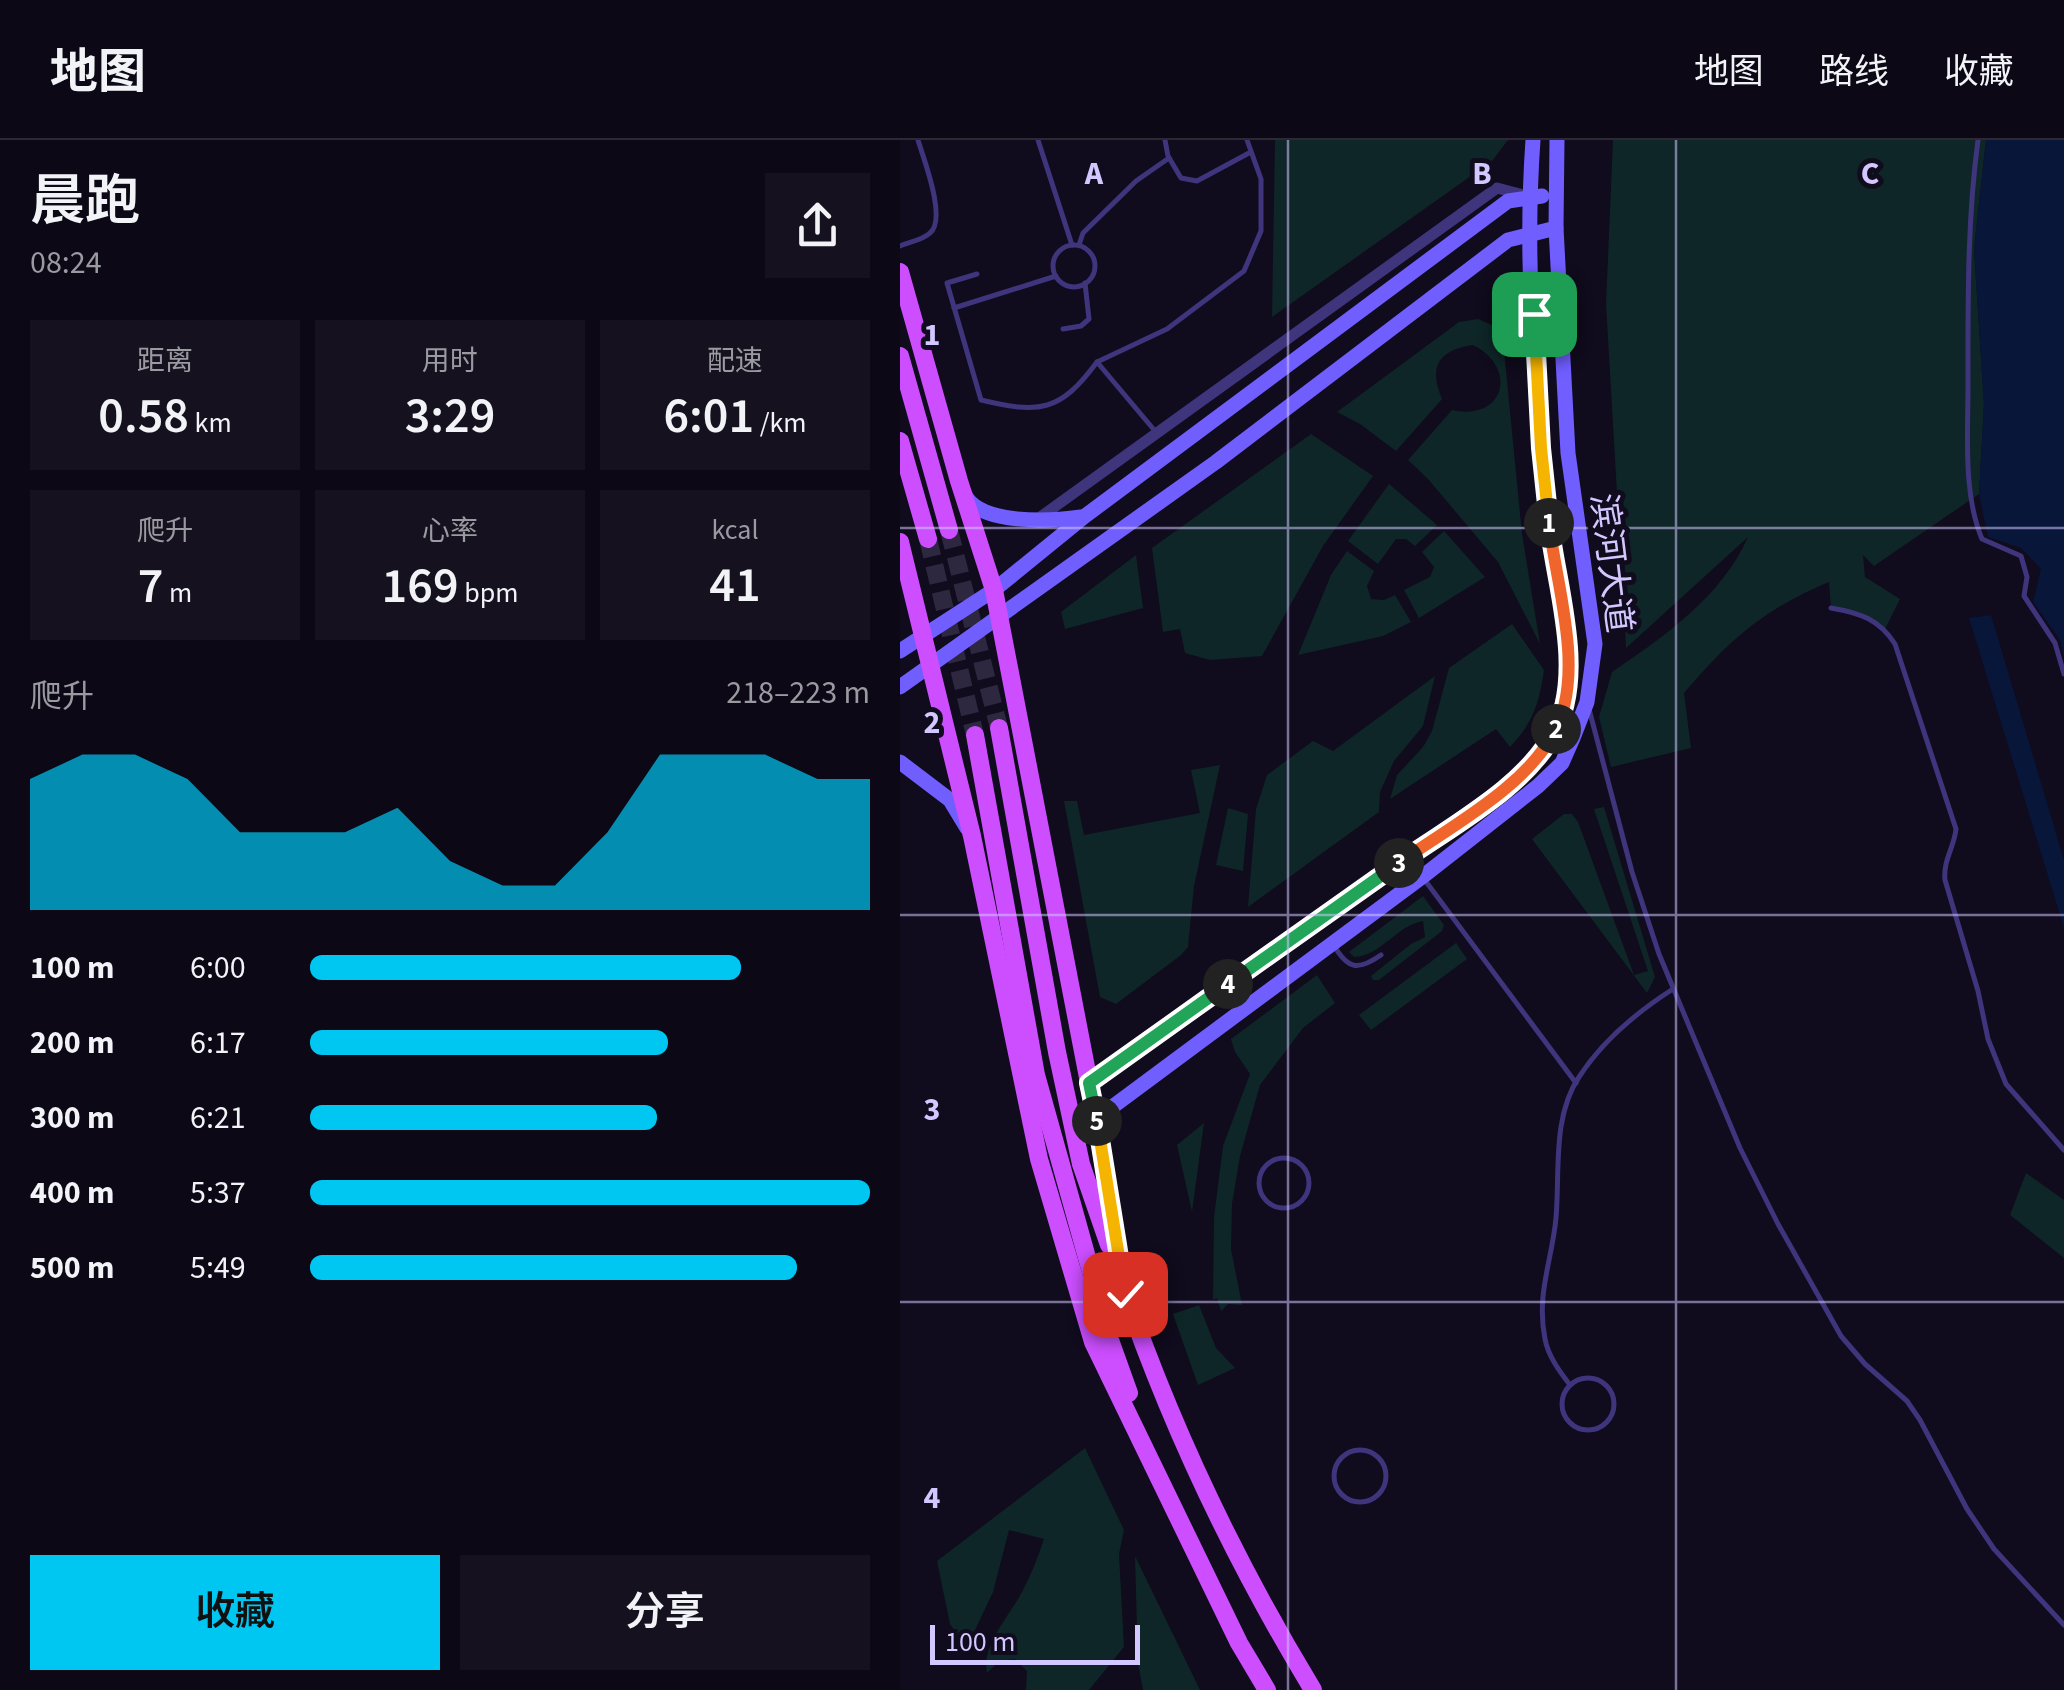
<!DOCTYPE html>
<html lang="zh">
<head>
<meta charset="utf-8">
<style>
  body { margin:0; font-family:"Source Sans 3","Noto Sans SC",sans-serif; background:#15111f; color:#f1f3f6; height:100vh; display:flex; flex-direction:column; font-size:38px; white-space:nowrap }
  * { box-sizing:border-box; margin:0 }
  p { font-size:32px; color:#9a9aa1 }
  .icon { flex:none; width:55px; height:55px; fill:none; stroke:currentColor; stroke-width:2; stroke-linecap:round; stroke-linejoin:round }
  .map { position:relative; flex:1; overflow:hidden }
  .drawer { display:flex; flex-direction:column; background:#0c0816; width:900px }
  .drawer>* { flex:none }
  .scale { position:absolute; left:30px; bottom:25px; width:210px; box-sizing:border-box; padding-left:10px; border:5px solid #d2c7ff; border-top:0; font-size:28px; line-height:35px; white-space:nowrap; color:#d2c7ff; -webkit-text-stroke:8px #100b1d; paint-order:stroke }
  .pin { position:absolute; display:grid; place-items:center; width:85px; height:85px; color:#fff; margin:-42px; border-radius:20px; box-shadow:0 5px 15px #0006 }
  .km { position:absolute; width:50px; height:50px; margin:-25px; border-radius:50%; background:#222; color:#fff; font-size:28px; line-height:50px; text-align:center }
  .round { display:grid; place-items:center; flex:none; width:105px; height:105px; border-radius:0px; background:#15111f }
  .headline { display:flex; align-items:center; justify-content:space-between; height:170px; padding:0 30px }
  h1 { font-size:55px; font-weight:600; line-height:75px }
  .stats { display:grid; grid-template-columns:repeat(3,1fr); gap:15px; height:170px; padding:10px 30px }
  .stats div { display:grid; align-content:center; border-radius:0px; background:#15111f; text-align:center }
  .stats b { font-size:50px; font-weight:600 }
  .stats small { font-size:28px; font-weight:400 }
  .stats p { font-size:28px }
  .chart { height:280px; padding:20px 30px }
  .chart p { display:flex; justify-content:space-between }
  .chart svg { width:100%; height:180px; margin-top:10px; fill:#00c6f2; opacity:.7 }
  .primary-button { display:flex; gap:20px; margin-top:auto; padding:20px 30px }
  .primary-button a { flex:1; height:115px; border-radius:0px; background:#00c6f2; color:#111; font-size:40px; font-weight:600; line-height:115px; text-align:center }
  .primary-button a+a { background:#15111f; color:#f1f3f6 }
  ul { padding:0 30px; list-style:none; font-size:32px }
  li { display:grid; grid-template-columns:160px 120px 1fr; align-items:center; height:75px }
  li i { height:25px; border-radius:12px; background:#00c6f2 }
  header { display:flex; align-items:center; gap:60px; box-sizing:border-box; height:140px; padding:0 50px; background:#0c0816; border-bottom:2px solid #2c2935 }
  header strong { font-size:48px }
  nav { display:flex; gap:55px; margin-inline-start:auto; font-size:35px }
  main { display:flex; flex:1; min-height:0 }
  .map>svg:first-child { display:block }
</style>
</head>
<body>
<header>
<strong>地图</strong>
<nav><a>地图</a><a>路线</a><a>收藏</a></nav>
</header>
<main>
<section class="drawer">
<div class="headline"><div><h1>晨跑</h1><p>08:24</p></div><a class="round"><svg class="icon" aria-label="share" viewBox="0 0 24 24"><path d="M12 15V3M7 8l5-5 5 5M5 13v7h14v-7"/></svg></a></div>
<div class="stats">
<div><p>距离</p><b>0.58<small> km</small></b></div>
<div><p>用时</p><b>3:29</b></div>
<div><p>配速</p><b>6:01<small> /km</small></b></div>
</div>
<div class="stats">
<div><p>爬升</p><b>7<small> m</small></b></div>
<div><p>心率</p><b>169<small> bpm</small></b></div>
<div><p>kcal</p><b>41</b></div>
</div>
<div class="chart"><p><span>爬升</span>218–223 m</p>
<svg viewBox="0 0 160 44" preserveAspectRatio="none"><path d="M0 44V12L10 6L20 6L30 12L40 25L50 25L60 25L70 19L80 32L90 38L100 38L110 25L120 6L130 6L140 6L150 12L160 12V44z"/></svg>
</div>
<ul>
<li><b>100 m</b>6:00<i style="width:77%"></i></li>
<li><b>200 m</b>6:17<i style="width:64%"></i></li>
<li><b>300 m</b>6:21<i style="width:62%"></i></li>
<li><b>400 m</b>5:37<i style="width:100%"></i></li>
<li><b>500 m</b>5:49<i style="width:87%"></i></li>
</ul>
<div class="primary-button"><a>收藏</a><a>分享</a></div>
</section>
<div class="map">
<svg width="1164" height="1550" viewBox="0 0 1164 1550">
  <rect width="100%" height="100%" fill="#100b1d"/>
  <!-- green -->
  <g fill="#0e2627">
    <path d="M 375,0 L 608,0 L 592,21 L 372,177 Z"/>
    <path d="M 713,0 L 1086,0 L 1074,109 L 1084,264 L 1079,354 L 974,426 L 963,415 L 965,437 L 1000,459 L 985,489 L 961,473 L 931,468 L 929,442 C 863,470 831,498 784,553 L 791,608 L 711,627 L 699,577 L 712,532 C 764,497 822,456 848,397 L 726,508 L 706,164 Z"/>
    <path d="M 578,179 L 594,186 L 603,200 L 622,394 L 640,504 L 598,422 L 528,339 L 508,320 L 552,270 C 604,282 619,228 573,205 C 539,210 528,226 542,259 L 496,311 L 460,284 L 437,272 L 559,182 Z"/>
    <path d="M 411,294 L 473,336 L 423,406 L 362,516 L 310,520 L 285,513 L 280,489 L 263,492 L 252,408 Z"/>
    <path d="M 489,344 L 537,385 L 515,406 L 506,399 L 496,399 L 478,424 L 448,401 Z"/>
    <path d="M 544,391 L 585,437 L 519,478 L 504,450 L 530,437 L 534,427 L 522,412 Z"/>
    <path d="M 447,411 L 474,431 L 467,446 L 471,459 L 484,460 L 495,455 L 511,482 L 483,496 L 398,515 L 431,435 Z"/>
    <path d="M 236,415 L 243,468 L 165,489 L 161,472 Z"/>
    <path d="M 612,484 L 644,530 C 639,564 633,583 610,607 L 596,589 L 490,659 L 497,635 L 523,607 L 532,591 L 549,528 Z"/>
    <path d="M 535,536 L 523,586 L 494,621 L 480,652 L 479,672 L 348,767 L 356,669 L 367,635 L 413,601 L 433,611 Z"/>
    <path d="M 320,625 L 294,746 L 288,807 L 281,815 L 216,864 L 200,857 L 164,661 L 177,661 L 184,695 L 300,673 L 291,630 Z"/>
    <path d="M 704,667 L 755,837 L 747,853 L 632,699 L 664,674 L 672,674 L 678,682 L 734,835 L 748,831 L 694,669 Z"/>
    <path d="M 328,668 L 348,674 L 343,731 L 316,725 Z"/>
    <path d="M 523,756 L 544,785 L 542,791 L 479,840 L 473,840 L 471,836 L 511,804 L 525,797 L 523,781 C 496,786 481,816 454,817 L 449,812 Z"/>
    <path d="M 556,803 L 567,819 L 471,890 L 459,875 Z"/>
    <path d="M 417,835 L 435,863 L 403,888 L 360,945 L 340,1016 L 332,1064 L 331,1109 L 342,1165 L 328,1164 L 321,1171 L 317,1158 L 313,1160 L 314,1077 L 323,1006 L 350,934 L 335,912 L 331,899 Z"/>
    <path d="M 304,983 L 292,1072 L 277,1005 Z"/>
    <path d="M 1126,1033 L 1164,1060 L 1164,1118 L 1110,1075 Z"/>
    <path d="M 299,1165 L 316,1208 L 335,1228 L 298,1245 L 273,1174 Z"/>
    <path d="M 185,1308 L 224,1390 L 219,1414 L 224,1507 L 189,1550 L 126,1550 L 127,1531 L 115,1519 L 99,1521 L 87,1533 C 81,1506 110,1475 122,1452 C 131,1435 138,1417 144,1399 L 109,1390 L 93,1452 L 66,1509 L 50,1484 L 37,1421 Z"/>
    <path d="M 235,1416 L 300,1550 L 243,1550 L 238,1523 Z"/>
  </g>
  <!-- water -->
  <g fill="#08163a">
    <path d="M 1086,0 L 1164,0 L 1164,518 L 1160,500 L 1133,462 L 1141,429 L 1121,408 L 1088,397 L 1079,354 L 1084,264 L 1074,109 Z"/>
    <path d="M 1091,475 L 1164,720 L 1164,788 L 1069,478 Z"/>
  </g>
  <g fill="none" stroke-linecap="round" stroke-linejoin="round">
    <!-- primary-tunnel -->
    <g stroke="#2d273f" stroke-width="18" stroke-dasharray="18 9" stroke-linecap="butt">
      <path d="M 49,390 L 99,588"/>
      <path d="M 28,399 L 75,595"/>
    </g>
    <!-- lane -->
    <g stroke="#3e357d" stroke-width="5">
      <path d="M 138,0 L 172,105"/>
      <path d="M 265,0 L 268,16 L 281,38 L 297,41 L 349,13"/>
      <path d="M 1078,0 C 1067,82 1068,164 1068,247 C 1068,295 1063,354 1082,399 L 1121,416 L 1127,437 L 1124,456 L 1155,503 L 1164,534"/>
      <path d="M 179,105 L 183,93 L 236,41 L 269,18"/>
      <circle cx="174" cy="126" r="21"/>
      <path d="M 0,106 C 9,102 23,100 30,93 C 47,79 24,20 18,0"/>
      <path d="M 77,134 L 47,143 L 81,260 C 140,274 160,272 197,222"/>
      <path d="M 54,168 L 156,136"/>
      <path d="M 163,189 L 181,186 L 189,179 L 185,143"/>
      <path d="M 255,291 L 197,222 L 267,189 L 344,131 L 361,91 L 361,39 L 347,0"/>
      <path d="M 931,468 C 960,473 979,479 995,504 L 1056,689 C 1054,708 1043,720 1045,740 L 1078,851 L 1088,899 L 1106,944 L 1164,1010"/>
      <path d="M 689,569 L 732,732 L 759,814 L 840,1008 L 878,1084 L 941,1196 L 965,1224 L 1007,1261 L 1020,1280 L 1067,1369 L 1094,1409 L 1164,1485"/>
      <path d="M 524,739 L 676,943"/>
      <path d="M 433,804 C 448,830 458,831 481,815"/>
      <circle cx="384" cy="1043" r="25"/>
      <circle cx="688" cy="1264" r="26"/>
      <path d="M 670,1245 C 660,1232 648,1216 645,1199 C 636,1154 652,1121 656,1078 C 660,1033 652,977 679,937 C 703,900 737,872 773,849"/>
      <circle cx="460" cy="1336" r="26"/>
    </g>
    <!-- street -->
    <path stroke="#3e357d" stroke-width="11" d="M 139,378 L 597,48 L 627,56"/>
    <!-- secondary -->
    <g stroke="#705eff" stroke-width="15">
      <path d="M 64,353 C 78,386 152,381 181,377"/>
      <path d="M 0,511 L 94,450 L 185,376 L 608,61 L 642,56"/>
      <path d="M 0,547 L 316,322 L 608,100 L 656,88"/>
      <path d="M 0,622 L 50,660 L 67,688"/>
      <path d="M 189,943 L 621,636 C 645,611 660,587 667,552 C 676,507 654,427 649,379 C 635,255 624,125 633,0"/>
      <path d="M 196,979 L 522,737 L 638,646 L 662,623 L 673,598 L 687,562 L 695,504 L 668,313 L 656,88 L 657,0"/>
    </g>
    <!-- primary -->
    <g stroke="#cc4eff" stroke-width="18">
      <path d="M 0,132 L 59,341 L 94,450 L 196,979 L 225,1154"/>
      <path d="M 0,216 L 49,390"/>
      <path d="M 0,301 L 28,399"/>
      <path d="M 0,402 L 72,696 L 139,1019 L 193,1202 L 339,1503 L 367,1550"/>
      <path d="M 99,588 L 157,912 L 181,1024 L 209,1105"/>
      <path d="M 75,595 L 136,935 L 210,1200 L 229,1253"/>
      <path d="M 222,1144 C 270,1285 336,1423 413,1550"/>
    </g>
  </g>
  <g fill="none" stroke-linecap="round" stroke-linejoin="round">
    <!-- split-1 casing -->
    <g stroke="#fff" stroke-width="20">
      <path id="split-1" d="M 634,174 L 641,308 L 649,383"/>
    </g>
    <!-- split-2 casing -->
    <g stroke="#fff" stroke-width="20">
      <path id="split-2" d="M 649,383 C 656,446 685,529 656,589"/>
    </g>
    <!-- split-3 casing -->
    <g stroke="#fff" stroke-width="20">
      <path id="split-3" d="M 499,723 C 551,686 627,647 656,589"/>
    </g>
    <!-- split-4 casing -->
    <g stroke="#fff" stroke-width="20">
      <path id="split-4" d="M 328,844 L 499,723"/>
    </g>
    <!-- split-5 casing -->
    <g stroke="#fff" stroke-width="20">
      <path id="split-5" d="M 197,981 L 189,943 L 328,844"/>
    </g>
    <!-- split-6 casing -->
    <g stroke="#fff" stroke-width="20">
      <path id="split-6" d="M 197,981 L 225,1154"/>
    </g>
    <!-- split-1 -->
    <use href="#split-1" stroke="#f5b400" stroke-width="12"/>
    <!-- split-2 -->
    <use href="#split-2" stroke="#f0652b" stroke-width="12"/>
    <!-- split-3 -->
    <use href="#split-3" stroke="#f0652b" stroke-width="12"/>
    <!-- split-4 -->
    <use href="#split-4" stroke="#22a559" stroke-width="12"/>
    <!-- split-5 -->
    <use href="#split-5" stroke="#22a559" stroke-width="12"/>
    <!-- split-6 -->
    <use href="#split-6" stroke="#f5b400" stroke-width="12"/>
  </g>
  <!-- grid -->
  <path fill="none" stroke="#d2c7ff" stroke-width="2.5" stroke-opacity="0.55" d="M 388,0 L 388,1550M 776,0 L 776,1550M 0,388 L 1164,388M 0,775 L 1164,775M 0,1162 L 1164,1162"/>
  <g text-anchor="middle" stroke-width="10" stroke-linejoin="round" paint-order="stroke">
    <!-- street labels -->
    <g font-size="35" fill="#d2c7ff" stroke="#100b1d">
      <text transform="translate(712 423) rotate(83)" y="12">滨河大道</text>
    </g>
  </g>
  <g font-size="32" text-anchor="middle" font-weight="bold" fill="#d2c7ff" stroke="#100b1d" stroke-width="10" stroke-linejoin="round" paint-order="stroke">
    <text x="194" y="44">A</text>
    <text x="582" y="44">B</text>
    <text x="970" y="44">C</text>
    <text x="32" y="205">1</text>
    <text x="32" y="593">2</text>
    <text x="32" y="980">3</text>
    <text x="32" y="1368">4</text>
  </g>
</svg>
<div class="scale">100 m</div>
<div class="pin" style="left:634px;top:174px;background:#1e9e55"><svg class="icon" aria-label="arrive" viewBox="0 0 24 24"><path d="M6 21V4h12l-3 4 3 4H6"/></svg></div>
<div class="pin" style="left:225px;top:1154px;background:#d93025"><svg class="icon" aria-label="check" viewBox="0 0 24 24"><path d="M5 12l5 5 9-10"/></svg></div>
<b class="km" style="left:649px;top:383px">1</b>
<b class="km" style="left:656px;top:589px">2</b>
<b class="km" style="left:499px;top:723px">3</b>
<b class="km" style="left:328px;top:844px">4</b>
<b class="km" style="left:197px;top:981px">5</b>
</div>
</main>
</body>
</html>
